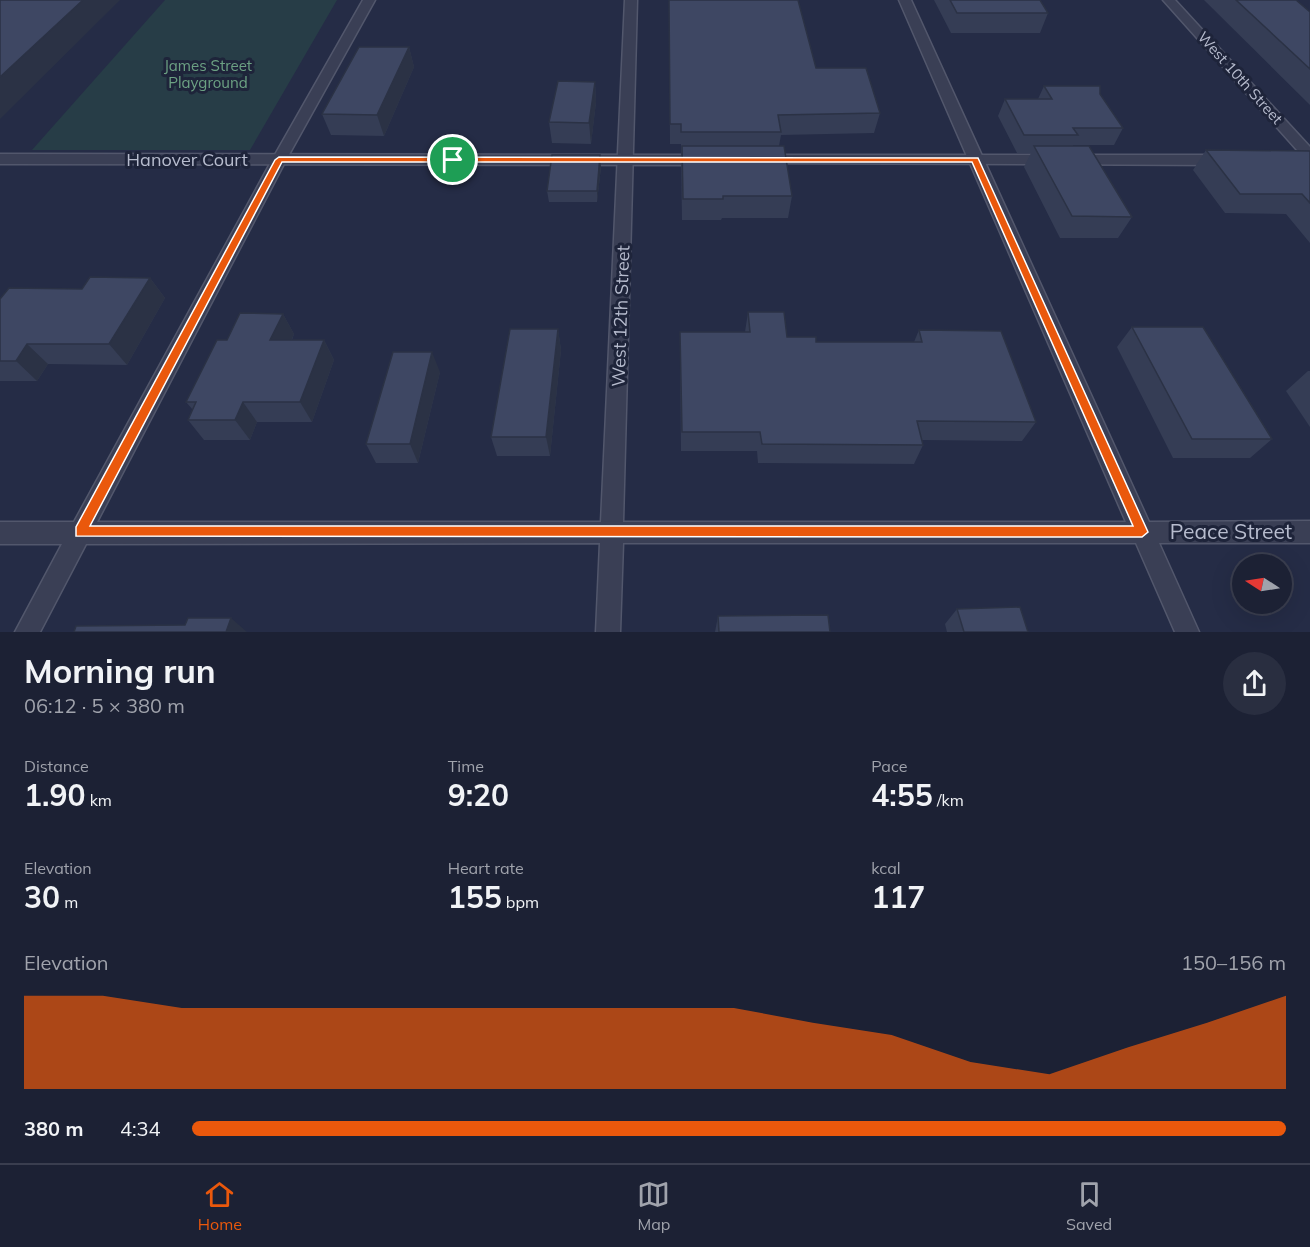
<!DOCTYPE html>
<html lang="en">
<head>
<meta charset="utf-8">
<style>
  body { margin:0; font-family:Mulish,sans-serif; background:#292e40; color:#f1f3f6; height:100vh; display:flex; flex-direction:column; font-size:22px; white-space:nowrap }
  * { box-sizing:border-box; margin:0 }
  p { font-size:20px; color:#a0a3ac }
  .icon { flex:none; width:33px; height:33px; fill:none; stroke:currentColor; stroke-width:2; stroke-linecap:round; stroke-linejoin:round }
  .map { position:relative; height:632px; overflow:hidden }
  .sheet { display:flex; flex-direction:column; background:#1c2134; flex:1 }
  .sheet>* { flex:none }
  .needle { width:39px; rotate:282deg }
  .buttons { position:absolute; left:1232px; top:554px; display:grid; gap:12px }
  .buttons a { display:grid; place-items:center; width:60px; height:60px; border-radius:50%; background:#1c2134; box-shadow:0 6px 24px #0002,0 0 0 2px #3a3e4f; font-size:30px }
  .pin { position:absolute; display:grid; place-items:center; width:51px; height:51px; color:#fff; margin:-26px; border:3px solid #fff; border-radius:50%; box-shadow:0 2px 6px #0007 }
  .round { display:grid; place-items:center; flex:none; width:63px; height:63px; border-radius:32px; background:#292e40 }
  .head { display:flex; align-items:center; justify-content:space-between; height:102px; padding:0 24px }
  h1 { font-size:33px; font-weight:700; line-height:45px }
  .metrics { display:grid; grid-template-columns:repeat(3,1fr); gap:9px; height:102px; padding:6px 24px }
  .metrics div { display:grid; align-content:center }
  .metrics b { font-size:30px; font-weight:700 }
  .metrics small { font-size:16px; font-weight:400 }
  .metrics p { font-size:16px }
  .chart { height:168px; padding:12px 24px }
  .chart p { display:flex; justify-content:space-between }
  .chart svg { width:100%; height:108px; margin-top:6px; fill:#ea580c; opacity:.7 }
  ul { padding:0 24px; list-style:none; font-size:20px }
  li { display:grid; grid-template-columns:96px 72px 1fr; align-items:center; height:45px }
  li i { height:15px; border-radius:8px; background:#ea580c }
  .tab-bar { display:flex; justify-content:space-around; align-items:center; height:84px; border-top:2px solid #3a3e4f; background:#1c2134; font-size:16px; color:#a0a3ac }
  .tab-bar a { display:grid; justify-items:center; gap:3px }
  .tab-bar .on { color:#ea580c }
  .map>svg:first-child { display:block }
</style>
</head>
<body>
<div class="map">
<svg width="1310" height="632" viewBox="0 0 1310 632">
  <rect width="100%" height="100%" fill="#252c46"/>
  <!-- green -->
  <path fill="#273d47" d="M 165,0 L 337,0 L 250,150 L 32,150 Z"/>
  <g fill="none" stroke-linecap="round" stroke-linejoin="round">
    <!-- lane casing -->
    <g stroke="#52576c" stroke-width="3">
      <g id="lane">
        <path d="M 0,154 L 705,155 L 712,160 L 705,165 L 0,164 Z"/>
        <path d="M 763,155 L 1224,155 L 1231,160 L 1224,165 L 758,163 L 756,160 Z"/>
      </g>
    </g>
    <!-- street casing -->
    <g stroke="#52576c" stroke-width="3">
      <g id="street">
        <path d="M 363,0 L 375,0 L 286,160 L 97,522 L 601,522 L 625,0 L 637,0 L 623,522 L 1126,522 L 899,0 L 911,0 L 1149,522 L 1310,521 L 1310,543 L 1159,543 L 1199,632 L 1175,632 L 1136,543 L 623,543 L 620,632 L 596,632 L 600,543 L 86,544 L 40,632 L 15,632 L 62,544 L 0,544 L 0,522 L 74,522 L 272,160 Z"/>
        <path d="M 1163,0 L 1175,0 L 1310,147 L 1310,161 L 1305,159 Z"/>
      </g>
    </g>
    <!-- lane -->
    <use href="#lane" fill="#3a3f55" fill-rule="evenodd"/>
    <!-- street -->
    <use href="#street" fill="#3a3f55" fill-rule="evenodd"/>
  </g>
  <!-- wall -->
  <g fill="#353d55">
    <path d="M 669,0 L 816,68 L 880,113 L 874,133 L 781,135 L 779,146 L 792,196 L 788,218 L 722,218 L 721,220 L 682,220 L 681,152 L 681,144 L 670,144 Z"/>
    <path d="M 934,0 L 1040,0 L 1048,13 L 1040,33 L 951,33 Z"/>
    <path d="M 1204,0 L 1296,0 L 1310,12 L 1310,105 Z"/>
    <path d="M 409,47 L 414,67 L 384,136 L 331,135 L 322,114 Z"/>
    <path d="M 595,82 L 596,102 L 591,144 L 552,143 L 549,122 Z"/>
    <path d="M 1044,86 L 1100,94 L 1123,128 L 1114,145 L 1073,145 L 1073,146 L 1132,217 L 1118,238 L 1060,238 L 1024,167 L 1031,153 L 1017,153 L 998,116 L 1005,99 L 1038,99 Z"/>
    <path d="M 1206,150 L 1310,151 L 1310,243 L 1286,214 L 1225,213 L 1193,170 Z"/>
    <path d="M 601,167 L 597,202 L 549,202 L 547,191 Z"/>
    <path d="M 150,278 L 165,298 L 127,365 L 48,364 L 37,381 L 0,381 L 0,299 L 82,289 Z"/>
    <path d="M 748,312 L 787,337 L 816,342 L 914,342 L 919,330 L 1036,422 L 1022,441 L 922,440 L 923,445 L 914,464 L 758,463 L 757,451 L 681,451 L 680,352 L 680,332 L 745,332 Z"/>
    <path d="M 283,314 L 294,334 L 292,340 L 324,340 L 334,360 L 312,422 L 257,422 L 250,440 L 204,440 L 188,420 L 193,410 L 186,402 L 227,340 Z"/>
    <path d="M 1132,327 L 1272,439 L 1250,458 L 1173,458 L 1117,347 Z"/>
    <path d="M 558,329 L 561,350 L 550,456 L 497,456 L 491,437 Z"/>
    <path d="M 1308,371 L 1310,371 L 1310,427 L 1286,391 Z"/>
    <path d="M 440,372 L 418,463 L 376,463 L 366,444 Z"/>
    <path d="M 957,609 L 1028,632 L 947,632 L 945,624 Z"/>
    <path d="M 718,616 L 830,632 L 715,632 Z"/>
  </g>
  <!-- shaded-wall -->
  <g fill="#2b3245">
    <path d="M 83,0 L 120,0 L 0,119 L 0,77 Z"/>
    <path d="M 409,47 L 414,67 L 384,136 L 377,115 Z"/>
    <path d="M 595,82 L 596,102 L 591,144 L 589,123 Z"/>
    <path d="M 600,155 L 601,167 L 597,202 L 597,191 Z"/>
    <path d="M 150,278 L 165,298 L 127,365 L 109,344 Z"/>
    <path d="M 283,314 L 294,334 L 283,361 L 270,340 Z"/>
    <path d="M 558,329 L 561,350 L 550,456 L 546,437 Z"/>
    <path d="M 324,340 L 334,360 L 312,422 L 300,402 Z"/>
    <path d="M 27,344 L 48,364 L 37,381 L 16,361 Z"/>
    <path d="M 432,352 L 440,372 L 418,463 L 410,444 Z"/>
    <path d="M 243,402 L 257,422 L 250,440 L 235,420 Z"/>
    <path d="M 231,618 L 247,632 L 226,632 Z"/>
  </g>
  <!-- building -->
  <g fill="#3e4763" stroke="#2b3245" stroke-width="1.5">
    <path d="M 0,0 L 83,0 L 0,77 Z"/>
    <path d="M 669,0 L 798,0 L 816,68 L 866,68 L 880,113 L 778,115 L 781,132 L 681,132 L 681,124 L 670,124 Z"/>
    <path d="M 950,0 L 1040,0 L 1048,13 L 957,13 Z"/>
    <path d="M 1236,0 L 1296,0 L 1310,12 L 1310,69 Z"/>
    <path d="M 359,47 L 409,47 L 377,115 L 322,114 Z"/>
    <path d="M 558,81 L 595,82 L 589,123 L 549,122 Z"/>
    <path d="M 1044,86 L 1100,86 L 1100,94 L 1123,128 L 1073,128 L 1078,135 L 1024,135 L 1005,99 L 1052,99 Z"/>
    <path d="M 682,146 L 784,146 L 792,196 L 723,196 L 723,199 L 683,199 Z"/>
    <path d="M 1034,146 L 1089,146 L 1132,217 L 1072,216 Z"/>
    <path d="M 1206,150 L 1310,151 L 1310,203 L 1302,194 L 1240,194 Z"/>
    <path d="M 552,155 L 600,155 L 597,191 L 547,191 Z"/>
    <path d="M 90,277 L 150,278 L 109,344 L 27,344 L 16,361 L 0,361 L 0,299 L 9,288 L 82,289 Z"/>
    <path d="M 748,312 L 784,312 L 787,337 L 816,337 L 816,342 L 922,342 L 919,330 L 1001,331 L 1036,422 L 917,421 L 923,445 L 762,444 L 760,432 L 682,432 L 680,332 L 750,332 Z"/>
    <path d="M 240,313 L 283,314 L 270,340 L 324,340 L 300,402 L 243,402 L 235,420 L 188,420 L 196,402 L 186,402 L 217,340 L 227,340 Z"/>
    <path d="M 1132,327 L 1203,327 L 1272,439 L 1192,439 Z"/>
    <path d="M 510,329 L 558,329 L 546,437 L 491,437 Z"/>
    <path d="M 393,352 L 432,352 L 410,444 L 366,444 Z"/>
    <path d="M 1020,607 L 1028,632 L 964,632 L 957,609 Z"/>
    <path d="M 828,615 L 830,632 L 719,632 L 718,616 Z"/>
    <path d="M 188,618 L 231,618 L 226,632 L 74,632 L 76,626 L 185,625 Z"/>
  </g>
  <!-- route -->
  <path fill="#ea580c" stroke="#fff" stroke-width="1.5" fill-rule="evenodd" d="M 279,157 L 978,158 L 1148,532 L 1142,537 L 76,536 L 76,527 L 275,160 ZM 282,162 L 972,162 L 1133,526 L 90,526 Z"/>
  <g text-anchor="middle" stroke-width="6" stroke-linejoin="round" paint-order="stroke">
    <!-- far-park labels -->
    <g font-size="15" fill="#6ca183" stroke="#1e243a">
      <text x="208" y="71">James Street<tspan x="208" dy="17">Playground</tspan></text>
    </g>
    <!-- far-street labels -->
    <g font-size="15" fill="#b7bcce" stroke="#1e243a">
      <text transform="translate(1240 78) rotate(48)" y="5">West 10th Street</text>
    </g>
    <!-- street labels -->
    <g font-size="18" fill="#b7bcce" stroke="#1e243a">
      <text x="187" y="166">Hanover Court</text>
      <text transform="translate(621 316) rotate(-88)" y="6">West 12th Street</text>
    </g>
    <!-- near-street labels -->
    <g font-size="21" fill="#b7bcce" stroke="#1e243a">
      <text x="1231" y="539">Peace Street</text>
    </g>
  </g>
</svg>
<div class="buttons">
<a><svg class="needle" viewBox="-14 -14 28 28"><path d="M0-13l5 13h-10z" fill="#e53935"/><path d="M0 13l5-13h-10z" fill="#a0a3ac"/></svg></a>
</div>
<div class="pin" style="left:453px;top:160px;background:#1e9e55"><svg class="icon" aria-label="arrive" viewBox="0 0 24 24"><path d="M6 21V4h12l-3 4 3 4H6"/></svg></div>
</div>
<section class="sheet">
<div class="head"><div><h1>Morning run</h1><p>06:12 · 5 × 380 m</p></div><a class="round"><svg class="icon" aria-label="share" viewBox="0 0 24 24"><path d="M12 15V3M7 8l5-5 5 5M5 13v7h14v-7"/></svg></a></div>
<div class="metrics">
<div><p>Distance</p><b>1.90<small> km</small></b></div>
<div><p>Time</p><b>9:20</b></div>
<div><p>Pace</p><b>4:55<small> /km</small></b></div>
</div>
<div class="metrics">
<div><p>Elevation</p><b>30<small> m</small></b></div>
<div><p>Heart rate</p><b>155<small> bpm</small></b></div>
<div><p>kcal</p><b>117</b></div>
</div>
<div class="chart"><p><span>Elevation</span>150–156 m</p>
<svg viewBox="0 0 160 44" preserveAspectRatio="none"><path d="M0 44V6L10 6L20 11L30 11L40 11L50 11L60 11L70 11L80 11L90 11L100 17L110 22L120 33L130 38L140 27L150 17L160 6V44z"/></svg>
</div>
<ul>
<li><b>380 m</b>4:34<i style="width:100%"></i></li>
</ul>
</section>
<nav class="tab-bar">
<a class="on"><svg class="icon" aria-label="home" viewBox="0 0 24 24"><path d="M3 11l9-7 9 7M6 9v11h12V9"/></svg>Home</a>
<a><svg class="icon" aria-label="map" viewBox="0 0 24 24"><path d="M3 6l6-2 6 2 6-2v14l-6 2-6-2-6 2zM9 4v14M15 6v14"/></svg>Map</a>
<a><svg class="icon" aria-label="saved" viewBox="0 0 24 24"><path d="M7 4h10v16l-5-4-5 4z"/></svg>Saved</a>
</nav>
</body>
</html>
